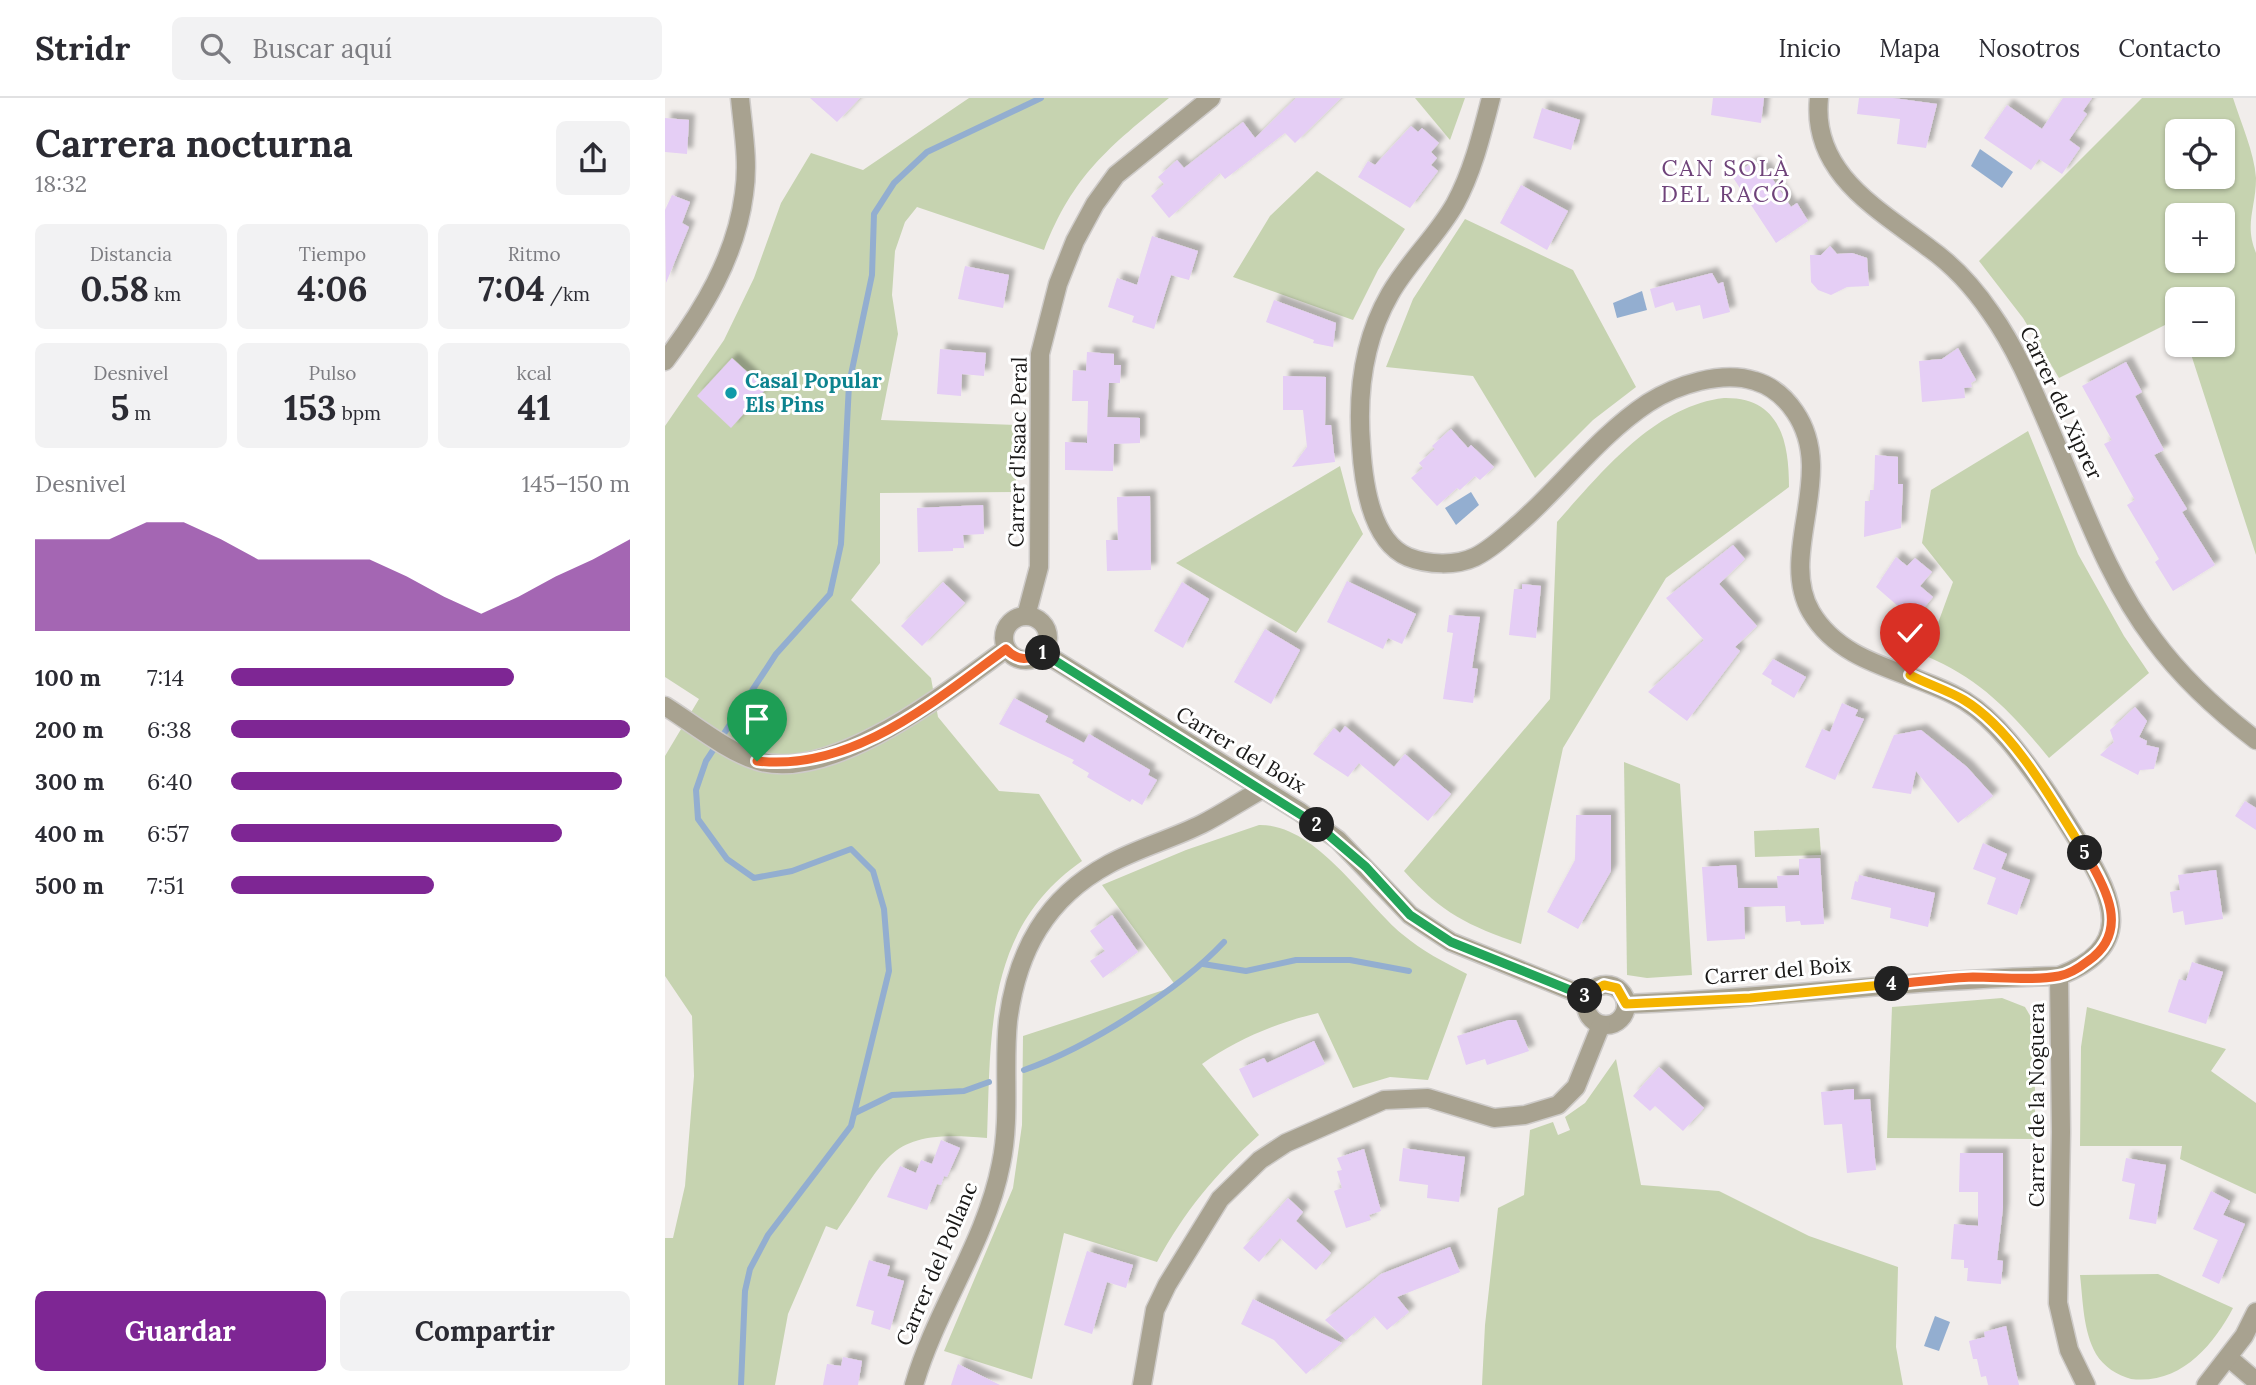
<!DOCTYPE html>
<html lang="es">
<head>
<meta charset="utf-8">
<style>
  body { margin:0; font-family:Lora,serif; background:#f2f2f3; color:#2b2b33; height:100vh; display:flex; flex-direction:column; font-size:26px; white-space:nowrap }
  * { box-sizing:border-box; margin:0 }
  p { font-size:23px; color:#7c7c81 }
  .icon { flex:none; width:38px; height:38px; fill:none; stroke:currentColor; stroke-width:2; stroke-linecap:round; stroke-linejoin:round }
  .map { position:relative; flex:1; overflow:hidden }
  .panel { display:flex; flex-direction:column; background:#fff; width:665px }
  .panel>* { flex:none }
  .controls { position:absolute; left:1500px; top:21px; display:grid; gap:14px }
  .controls a { display:grid; place-items:center; width:70px; height:70px; border-radius:10px; background:#fff; box-shadow:0 2px 5px #0004; font-size:35px }
  .pin { position:absolute; display:grid; place-items:center; width:60px; height:60px; color:#fff; margin:-72px -30px; border-radius:50% 50% 50% 0; rotate:-45deg; box-shadow:0 0 7px #0007 }
  .pin .icon { rotate:45deg }
  .km { position:absolute; width:35px; height:35px; margin:-18px; border-radius:50%; background:#222; color:#fff; font-size:19px; line-height:35px; text-align:center }
  .round { display:grid; place-items:center; flex:none; width:74px; height:74px; border-radius:10px; background:#f2f2f3 }
  .headline { display:flex; align-items:center; justify-content:space-between; height:119px; padding:0 35px }
  h1 { font-size:38px; font-weight:700; line-height:52px }
  .stats { display:grid; grid-template-columns:repeat(3,1fr); gap:10px; height:119px; padding:7px 35px }
  .stats div { display:grid; align-content:center; border-radius:10px; background:#f2f2f3; text-align:center }
  .stats b { font-size:35px; font-weight:700 }
  .stats small { font-size:19px; font-weight:400 }
  .stats p { font-size:19px }
  .chart { height:196px; padding:14px 35px }
  .chart p { display:flex; justify-content:space-between }
  .chart svg { width:100%; height:126px; margin-top:7px; fill:#7e2694; opacity:.7 }
  .cta { display:flex; gap:14px; margin-top:auto; padding:14px 35px }
  .cta a { flex:1; height:80px; border-radius:10px; background:#7e2694; color:#fff; font-size:28px; font-weight:700; line-height:80px; text-align:center }
  .cta a+a { background:#f2f2f3; color:#2b2b33 }
  ul { padding:0 35px; list-style:none; font-size:23px }
  li { display:grid; grid-template-columns:112px 84px 1fr; align-items:center; height:52px }
  li i { height:18px; border-radius:9px; background:#7e2694 }
  header { display:flex; align-items:center; gap:42px; box-sizing:border-box; height:98px; padding:0 35px; background:#fff; border-bottom:2px solid #e1e1e2 }
  header strong { font-size:33px }
  nav { display:flex; gap:38px; margin-inline-start:auto; font-size:24px }
  .search { width:490px; height:63px; background:#f2f2f3; display:flex; align-items:center; gap:18px; box-sizing:border-box; padding:0 24px; border-radius:10px; color:#7c7c81; font-size:26px }
  main { display:flex; flex:1; min-height:0 }
  .map>svg:first-child { display:block }
</style>
</head>
<body>
<header>
<strong>Stridr</strong>
<div class="search"><svg class="icon" aria-label="search" viewBox="0 0 24 24"><circle cx="10" cy="10" r="6"/><path d="M15 15l6 6"/></svg>Buscar aquí</div>
<nav><a>Inicio</a><a>Mapa</a><a>Nosotros</a><a>Contacto</a></nav>
</header>
<main>
<section class="panel">
<div class="headline"><div><h1>Carrera nocturna</h1><p>18:32</p></div><a class="round"><svg class="icon" aria-label="share" viewBox="0 0 24 24"><path d="M12 15V3M7 8l5-5 5 5M5 13v7h14v-7"/></svg></a></div>
<div class="stats">
<div><p>Distancia</p><b>0.58<small> km</small></b></div>
<div><p>Tiempo</p><b>4:06</b></div>
<div><p>Ritmo</p><b>7:04<small> /km</small></b></div>
</div>
<div class="stats">
<div><p>Desnivel</p><b>5<small> m</small></b></div>
<div><p>Pulso</p><b>153<small> bpm</small></b></div>
<div><p>kcal</p><b>41</b></div>
</div>
<div class="chart"><p><span>Desnivel</span>145–150 m</p>
<svg viewBox="0 0 160 44" preserveAspectRatio="none"><path d="M0 44V12L10 12L20 12L30 6L40 6L50 12L60 19L70 19L80 19L90 19L100 25L110 32L120 38L130 32L140 25L150 19L160 12V44z"/></svg>
</div>
<ul>
<li><b>100 m</b>7:14<i style="width:71%"></i></li>
<li><b>200 m</b>6:38<i style="width:100%"></i></li>
<li><b>300 m</b>6:40<i style="width:98%"></i></li>
<li><b>400 m</b>6:57<i style="width:83%"></i></li>
<li><b>500 m</b>7:51<i style="width:51%"></i></li>
</ul>
<div class="cta"><a>Guardar</a><a>Compartir</a></div>
</section>
<div class="map">
<svg width="1591" height="1287" viewBox="0 0 1591 1287">
  <defs>
    <filter id="shadow"><feDropShadow dx="6" dy="-6" stdDeviation="2" flood-color="#0004"/></filter>
  </defs>
  <rect width="100%" height="100%" fill="#f1edeb"/>
  <!-- green -->
  <g fill="#c6d3b0" fill-rule="evenodd">
    <path d="M 304,0 L 504,0 C 444,49 408,77 379,152 L 252,109 L 240,124 L 230,153 L 227,197 L 233,236 L 216,322 L 351,327 L 351,394 L 215,395 L 215,465 L 186,502 L 266,580 L 273,619 L 334,693 L 374,696 L 417,763 C 320,830 326,935 322,1040 C 221,1031 225,1057 172,1132 L 161,1128 L 123,1216 L 110,1287 L 0,1287 L 0,1140 L 8,1140 L 20,1088 L 29,978 L 27,918 L 0,878 L 0,658 L 34,601 L 0,579 L 0,328 L 59,242 L 89,180 L 116,105 L 146,55 L 198,72 Z"/>
    <path d="M 750,0 L 800,0 L 785,42 Z"/>
    <path d="M 1477,0 L 1568,0 C 1576,25 1589,54 1591,80 C 1591,110 1579,126 1591,155 L 1591,457 L 1523,247 L 1558,247 L 1558,201 L 1512,201 L 1512,221 L 1394,280 L 1358,220 L 1314,163 ZM 1512,33 L 1558,33 L 1558,79 L 1512,79 ZM 1512,117 L 1558,117 L 1558,163 L 1512,163 Z"/>
    <path d="M 652,73 L 740,131 L 713,172 L 688,222 L 568,179 L 605,118 Z"/>
    <path d="M 800,121 L 908,172 L 971,289 L 928,322 L 870,380 L 808,278 L 721,269 L 748,201 Z"/>
    <path d="M 1059,300 C 1115,299 1124,343 1124,389 L 1001,480 L 898,650 L 856,846 C 802,827 778,816 739,773 L 885,601 L 892,424 C 936,375 989,308 1059,300 Z"/>
    <path d="M 1363,333 L 1413,456 L 1459,538 L 1484,575 L 1384,660 C 1346,614 1317,582 1261,558 L 1288,484 L 1257,445 L 1266,392 Z"/>
    <path d="M 675,368 L 687,413 L 698,436 L 631,535 L 511,465 Z"/>
    <path d="M 959,664 L 1015,686 L 1027,877 L 982,880 L 962,877 Z"/>
    <path d="M 594,727 C 651,726 698,803 737,836 C 757,853 779,864 802,876 L 763,982 L 725,979 L 688,990 L 653,915 C 611,925 572,941 537,966 L 594,1037 C 551,1075 519,1114 492,1164 L 399,1135 L 367,1281 L 279,1253 L 348,1090 L 357,1027 L 358,938 L 511,888 L 437,787 L 521,752 Z"/>
    <path d="M 1154,730 L 1156,757 L 1090,759 L 1089,733 Z"/>
    <path d="M 1337,900 L 1360,909 L 1370,926 L 1370,1041 L 1222,1040 L 1227,909 Z"/>
    <path d="M 1422,909 L 1561,951 L 1546,973 L 1591,1005 L 1591,1096 L 1515,1061 L 1517,1048 L 1415,1048 L 1416,949 Z"/>
    <path d="M 951,961 L 976,1087 L 1054,1093 L 1144,1138 L 1233,1169 L 1231,1249 L 1238,1287 L 817,1287 L 820,1227 L 833,1110 L 859,1097 L 865,1032 L 888,1024 L 893,1037 L 905,1032 L 900,1019 L 920,1005 Z"/>
    <path d="M 1493,1176 L 1568,1210 C 1548,1248 1515,1287 1466,1281 C 1452,1277 1439,1269 1431,1256 C 1418,1233 1418,1203 1415,1177 Z"/>
  </g>
  <!-- water -->
  <g fill="#93aed0">
    <path d="M 1315,51 L 1348,74 L 1337,90 L 1306,68 Z"/>
    <path d="M 977,193 L 982,212 L 952,220 L 948,205 Z"/>
    <path d="M 806,394 L 814,407 L 791,427 L 780,410 Z"/>
    <path d="M 1270,1218 L 1285,1224 L 1274,1253 L 1259,1248 Z"/>
  </g>
  <g fill="none" stroke-linecap="round" stroke-linejoin="round">
    <!-- stream -->
    <g stroke="#93aed0" stroke-width="6">
      <path d="M 538,866 L 581,873 L 631,862 L 685,862 L 744,873"/>
      <path d="M 359,972 C 422,950 513,893 559,844"/>
      <path d="M 190,1015 L 227,997 L 299,993 L 324,984"/>
      <path d="M 76,1287 L 80,1193 L 85,1171 L 103,1137 L 186,1028 L 224,873 L 219,811 L 208,773 L 186,751 L 127,773 L 89,780 L 62,761 L 33,721 L 31,692 L 41,663 L 111,556 L 165,496 L 176,446 L 184,286 L 207,177 L 209,116 L 229,85 L 262,54 L 376,0"/>
    </g>
  </g>
  <!-- building -->
  <g fill="#e5cef5" filter="url(#shadow)">
    <path d="M 145,0 L 195,0 L 172,24 Z"/>
    <path d="M 631,0 L 676,0 L 630,45 L 620,35 L 560,81 L 555,75 L 504,120 L 486,98 L 499,86 L 493,79 L 512,62 L 519,70 L 578,24 L 590,40 Z"/>
    <path d="M 1048,0 L 1099,0 L 1096,25 L 1046,17 Z"/>
    <path d="M 1194,0 L 1228,0 L 1272,6 L 1261,50 L 1232,46 L 1235,21 L 1192,16 Z"/>
    <path d="M 1398,0 L 1427,0 L 1418,13 L 1422,16 L 1404,42 L 1415,50 L 1397,76 L 1374,61 L 1366,72 L 1319,40 L 1342,7 L 1377,31 Z"/>
    <path d="M 877,10 L 915,22 L 906,52 L 868,40 Z"/>
    <path d="M 0,20 L 24,22 L 22,56 L 0,54 Z"/>
    <path d="M 746,28 L 753,34 L 757,30 L 774,45 L 766,54 L 772,60 L 766,67 L 773,73 L 745,110 L 693,79 L 703,63 L 710,67 Z"/>
    <path d="M 1088,64 L 1094,72 L 1099,68 L 1126,109 L 1132,105 L 1143,123 L 1111,145 L 1067,78 Z"/>
    <path d="M 856,87 L 903,113 L 882,152 L 835,125 Z"/>
    <path d="M 7,97 L 25,104 L 17,125 L 24,129 L 1,185 L 0,112 Z"/>
    <path d="M 487,138 L 533,153 L 524,182 L 506,177 L 489,231 L 467,224 L 469,218 L 443,209 L 452,180 L 472,187 Z"/>
    <path d="M 1165,148 L 1172,156 L 1187,155 L 1202,160 L 1204,188 L 1182,189 L 1166,197 L 1153,192 L 1146,184 L 1145,157 L 1156,157 Z"/>
    <path d="M 300,168 L 344,177 L 338,210 L 293,201 Z"/>
    <path d="M 1047,175 L 1053,186 L 1058,184 L 1065,214 L 1038,221 L 1035,207 L 1011,213 L 1008,204 L 990,210 L 985,191 Z"/>
    <path d="M 609,202 L 671,225 L 668,249 L 648,245 L 649,242 L 601,224 Z"/>
    <path d="M 1293,250 L 1311,282 L 1306,285 L 1307,289 L 1299,290 L 1300,300 L 1257,304 L 1254,263 L 1277,261 Z"/>
    <path d="M 275,251 L 321,255 L 319,278 L 297,276 L 296,298 L 272,296 Z"/>
    <path d="M 422,254 L 449,256 L 449,267 L 456,267 L 455,285 L 444,285 L 442,319 L 475,320 L 475,345 L 449,346 L 448,373 L 400,372 L 400,344 L 422,345 L 423,303 L 407,303 L 408,272 L 421,273 Z"/>
    <path d="M 67,260 L 101,291 L 66,330 L 32,298 Z"/>
    <path d="M 1461,264 L 1477,294 L 1470,298 L 1499,352 L 1489,357 L 1522,411 L 1517,414 L 1550,467 L 1508,493 L 1490,464 L 1494,461 L 1462,407 L 1470,402 L 1439,346 L 1447,342 L 1417,288 Z"/>
    <path d="M 618,278 L 661,279 L 660,327 L 666,327 L 670,364 L 627,369 L 642,349 L 638,312 L 618,312 Z"/>
    <path d="M 786,331 L 803,350 L 806,347 L 829,369 L 815,382 L 810,378 L 795,392 L 792,390 L 772,408 L 746,380 L 758,370 L 754,365 L 770,351 L 767,348 Z"/>
    <path d="M 1210,357 L 1233,359 L 1233,386 L 1238,386 L 1236,430 L 1199,439 L 1200,403 L 1205,403 L 1205,392 L 1209,392 Z"/>
    <path d="M 485,398 L 486,472 L 442,473 L 441,442 L 453,442 L 452,399 Z"/>
    <path d="M 318,407 L 319,436 L 298,437 L 299,450 L 288,450 L 288,453 L 253,454 L 252,410 Z"/>
    <path d="M 1068,447 L 1080,461 L 1054,486 L 1092,528 L 1070,549 L 1075,553 L 1022,623 L 983,594 L 1039,542 L 1001,500 Z"/>
    <path d="M 1231,459 L 1242,468 L 1250,460 L 1267,474 L 1255,488 L 1268,499 L 1249,522 L 1211,489 Z"/>
    <path d="M 682,483 L 751,516 L 737,546 L 723,540 L 718,551 L 662,524 Z"/>
    <path d="M 278,484 L 300,505 L 257,548 L 236,528 Z"/>
    <path d="M 517,484 L 544,501 L 518,550 L 489,533 Z"/>
    <path d="M 857,486 L 876,488 L 871,540 L 844,537 L 849,491 L 857,491 Z"/>
    <path d="M 784,517 L 815,519 L 807,570 L 813,571 L 808,605 L 778,601 L 788,535 L 782,534 Z"/>
    <path d="M 600,531 L 635,552 L 606,606 L 569,584 Z"/>
    <path d="M 1108,561 L 1141,579 L 1129,600 L 1106,586 L 1107,582 L 1097,576 Z"/>
    <path d="M 349,600 L 383,618 L 380,624 L 419,645 L 424,636 L 485,672 L 483,677 L 492,682 L 477,707 L 467,701 L 465,704 L 422,679 L 424,675 L 407,665 L 409,662 L 334,626 Z"/>
    <path d="M 1177,605 L 1193,612 L 1190,618 L 1199,621 L 1170,682 L 1140,669 L 1157,631 L 1165,634 Z"/>
    <path d="M 1470,609 L 1482,623 L 1474,639 L 1482,643 L 1481,647 L 1494,650 L 1489,671 L 1475,672 L 1473,677 L 1435,657 L 1449,644 L 1445,632 Z"/>
    <path d="M 680,628 L 729,669 L 740,656 L 786,696 L 763,723 L 694,665 L 683,679 L 648,656 L 669,630 L 675,635 Z"/>
    <path d="M 1256,632 L 1302,669 L 1328,698 L 1293,725 L 1251,673 L 1246,696 L 1207,690 L 1229,637 Z"/>
    <path d="M 1580,703 L 1591,710 L 1591,732 L 1570,718 Z"/>
    <path d="M 911,717 L 946,717 L 946,773 L 913,831 L 882,814 L 910,762 Z"/>
    <path d="M 1318,745 L 1342,756 L 1336,771 L 1365,782 L 1352,817 L 1322,806 L 1331,780 L 1308,771 Z"/>
    <path d="M 1155,760 L 1159,826 L 1136,827 L 1135,823 L 1121,824 L 1120,808 L 1079,809 L 1080,841 L 1042,843 L 1037,769 L 1071,767 L 1073,790 L 1113,790 L 1112,778 L 1134,777 L 1134,761 Z"/>
    <path d="M 1551,772 L 1558,821 L 1520,827 L 1518,813 L 1508,815 L 1505,794 L 1515,792 L 1513,777 Z"/>
    <path d="M 1194,777 L 1270,795 L 1263,829 L 1225,820 L 1226,810 L 1186,801 L 1190,783 L 1193,784 Z"/>
    <path d="M 447,817 L 473,854 L 438,880 L 425,863 L 440,853 L 425,833 Z"/>
    <path d="M 1527,864 L 1558,874 L 1541,926 L 1503,914 L 1514,881 L 1521,883 Z"/>
    <path d="M 844,922 L 851,922 L 864,953 L 822,967 L 820,961 L 801,967 L 792,938 Z"/>
    <path d="M 649,943 L 660,966 L 588,1000 L 574,971 L 599,960 L 602,965 Z"/>
    <path d="M 994,969 L 1039,1010 L 1018,1033 L 990,1008 L 985,1013 L 968,998 Z"/>
    <path d="M 1189,991 L 1189,1002 L 1205,1001 L 1211,1072 L 1182,1075 L 1177,1026 L 1159,1027 L 1156,994 Z"/>
    <path d="M 276,1042 L 295,1050 L 282,1079 L 279,1078 L 276,1087 L 272,1086 L 262,1112 L 222,1099 L 235,1068 L 251,1075 L 256,1062 L 267,1066 Z"/>
    <path d="M 738,1050 L 800,1059 L 794,1104 L 762,1100 L 763,1087 L 734,1083 Z"/>
    <path d="M 699,1051 L 716,1113 L 704,1117 L 706,1122 L 681,1130 L 669,1093 L 677,1090 L 672,1073 L 677,1072 L 672,1060 Z"/>
    <path d="M 1295,1055 L 1338,1055 L 1338,1110 L 1332,1162 L 1338,1163 L 1336,1186 L 1302,1183 L 1303,1170 L 1299,1170 L 1299,1162 L 1286,1161 L 1289,1126 L 1313,1128 L 1313,1094 L 1294,1094 Z"/>
    <path d="M 1461,1060 L 1501,1067 L 1491,1126 L 1464,1121 L 1470,1086 L 1457,1083 Z"/>
    <path d="M 1546,1093 L 1565,1103 L 1558,1117 L 1580,1126 L 1554,1186 L 1537,1178 L 1553,1142 L 1528,1131 Z"/>
    <path d="M 623,1100 L 638,1114 L 631,1123 L 666,1155 L 651,1172 L 615,1140 L 594,1164 L 578,1150 Z"/>
    <path d="M 785,1149 L 795,1174 L 732,1199 L 744,1214 L 722,1232 L 709,1218 L 681,1242 L 660,1222 L 716,1176 Z"/>
    <path d="M 422,1153 L 468,1167 L 461,1190 L 442,1184 L 427,1236 L 399,1227 Z"/>
    <path d="M 204,1162 L 225,1168 L 222,1178 L 239,1183 L 225,1232 L 206,1226 L 209,1213 L 191,1208 Z"/>
    <path d="M 588,1201 L 654,1234 L 677,1245 L 641,1276 L 609,1242 L 576,1226 Z"/>
    <path d="M 1341,1228 L 1354,1287 L 1323,1287 L 1321,1278 L 1316,1279 L 1312,1261 L 1308,1261 L 1304,1243 L 1320,1239 L 1319,1234 Z"/>
    <path d="M 178,1259 L 197,1263 L 193,1287 L 158,1287 L 162,1266 L 176,1268 Z"/>
    <path d="M 293,1266 L 335,1287 L 286,1287 Z"/>
  </g>
  <g fill="none" stroke-linecap="round" stroke-linejoin="round">
    <!-- street casing -->
    <g stroke="#cecbc9" stroke-width="21">
      <g id="street">
        <path d="M 826,0 C 817,35 808,73 790,106 C 772,138 743,164 725,196 C 699,241 692,294 696,346 C 698,382 705,443 743,459 C 763,467 791,468 810,459 C 828,450 843,435 858,422 C 900,384 936,336 983,305 C 1011,287 1057,272 1090,283 C 1107,288 1120,299 1130,314 C 1173,377 1112,455 1146,514 C 1179,570 1249,572 1300,603 C 1332,623 1358,660 1380,691 C 1393,710 1405,730 1417,749 C 1451,804 1468,850 1394,878 L 1396,1034 L 1393,1205 L 1404,1252 L 1421,1287"/>
        <path d="M 1154,0 C 1146,75 1213,111 1264,150 C 1288,167 1309,190 1326,215 C 1353,253 1371,299 1390,343 C 1419,410 1444,483 1489,542 C 1517,580 1553,613 1591,642"/>
        <path d="M 0,263 C 37,214 71,159 79,96 C 84,64 78,32 75,0"/>
        <path d="M 361,518 L 374,469 L 375,256 L 393,186 L 410,143 L 430,106 L 451,77 L 546,0"/>
        <circle cx="361" cy="540" r="22"/>
        <path d="M 377,554 L 635,714 L 673,742 L 745,817 L 786,844 L 922,899"/>
        <path d="M 0,608 C 27,625 63,654 93,663 C 168,685 284,592 341,551"/>
        <circle cx="941" cy="907" r="20"/>
        <path d="M 961,906 C 1106,901 1249,881 1394,878"/>
        <path d="M 1564,1260 L 1591,1283"/>
        <path d="M 249,1287 C 271,1211 321,1144 336,1066 C 346,1019 338,970 343,923 C 352,853 381,800 444,766 C 473,750 507,741 537,726 C 557,716 576,703 596,692"/>
        <path d="M 477,1287 L 490,1212 L 502,1187 L 555,1101 L 595,1062 L 621,1045 L 719,1002 L 763,1000 L 829,1020 L 860,1017 L 893,1007 L 911,989 L 936,927"/>
        <path d="M 1541,1287 L 1579,1238 L 1591,1214"/>
      </g>
    </g>
    <!-- street -->
    <use href="#street" stroke="#a8a290" stroke-width="18"/>
  </g>
  <g fill="none" stroke-linecap="round" stroke-linejoin="round">
    <!-- split-1 casing -->
    <g stroke="#fff" stroke-width="14">
      <path id="split-1" d="M 92,663 C 188,674 269,603 341,551 C 353,564 364,562 378,555"/>
    </g>
    <!-- split-2 casing -->
    <g stroke="#fff" stroke-width="14">
      <path id="split-2" d="M 378,555 L 652,727"/>
    </g>
    <!-- split-3 casing -->
    <g stroke="#fff" stroke-width="14">
      <path id="split-3" d="M 652,727 L 701,769 L 745,817 L 786,844 L 920,898"/>
    </g>
    <!-- split-4 casing -->
    <g stroke="#fff" stroke-width="14">
      <path id="split-4" d="M 920,898 L 939,887 L 952,890 L 961,906 L 1085,900 L 1227,886"/>
    </g>
    <!-- split-5 casing -->
    <g stroke="#fff" stroke-width="14">
      <path id="split-5" d="M 1227,886 C 1254,884 1281,880 1308,879 C 1335,879 1367,883 1394,878 C 1405,876 1414,870 1423,863 C 1465,834 1442,791 1420,755"/>
    </g>
    <!-- split-6 casing -->
    <g stroke="#fff" stroke-width="14">
      <path id="split-6" d="M 1245,577 C 1262,586 1282,592 1299,602 C 1350,633 1389,706 1420,755"/>
    </g>
    <!-- split-1 -->
    <use href="#split-1" stroke="#f0652b" stroke-width="9"/>
    <!-- split-2 -->
    <use href="#split-2" stroke="#22a559" stroke-width="9"/>
    <!-- split-3 -->
    <use href="#split-3" stroke="#22a559" stroke-width="9"/>
    <!-- split-4 -->
    <use href="#split-4" stroke="#f5b400" stroke-width="9"/>
    <!-- split-5 -->
    <use href="#split-5" stroke="#f0652b" stroke-width="9"/>
    <!-- split-6 -->
    <use href="#split-6" stroke="#f5b400" stroke-width="9"/>
  </g>
  <!-- markers -->
  <circle fill="#0f9aa8" stroke="#fff" stroke-width="2.5" cx="66" cy="295" r="7"/>
  <g text-anchor="middle" stroke-width="6" stroke-linejoin="round" paint-order="stroke">
    <!-- culture labels -->
    <g font-size="21" font-weight="bold" fill="#0d838f" stroke="#fff" text-anchor="start">
      <text x="80" y="290">Casal Popular<tspan x="80" dy="24">Els Pins</tspan></text>
    </g>
    <!-- street labels -->
    <g font-size="21" fill="#181716" stroke="#fff">
      <text transform="translate(1396 305) rotate(65)" y="7">Carrer del Xiprer</text>
      <text transform="translate(353 354) rotate(-89)" y="7">Carrer d'Isaac Peral</text>
      <text transform="translate(576 652) rotate(31)" y="7">Carrer del Boix</text>
      <text transform="translate(1113 873) rotate(-5)" y="7">Carrer del Boix</text>
      <text transform="translate(1372 1007) rotate(-90)" y="7">Carrer de la Noguera</text>
      <text transform="translate(272 1166) rotate(-67)" y="7">Carrer del Pollanc</text>
    </g>
    <!-- neighbourhood labels -->
    <g font-size="23" letter-spacing="2" fill="#6f437a" stroke="#fff">
      <text x="1061" y="78">CAN SOLÀ<tspan x="1061" dy="26">DEL RACÓ</tspan></text>
    </g>
  </g>
</svg>
<div class="controls">
<a><svg class="icon" aria-label="locate" viewBox="0 0 24 24"><circle cx="12" cy="12" r="6"/><path d="M12 2v4M12 18v4M2 12h4M18 12h4"/></svg></a>
<a>+</a>
<a>−</a>
</div>
<div class="pin" style="left:92px;top:663px;background:#1e9e55"><svg class="icon" aria-label="arrive" viewBox="0 0 24 24"><path d="M6 21V4h12l-3 4 3 4H6"/></svg></div>
<div class="pin" style="left:1245px;top:577px;background:#d93025"><svg class="icon" aria-label="check" viewBox="0 0 24 24"><path d="M5 12l5 5 9-10"/></svg></div>
<b class="km" style="left:378px;top:555px">1</b>
<b class="km" style="left:652px;top:727px">2</b>
<b class="km" style="left:920px;top:898px">3</b>
<b class="km" style="left:1227px;top:886px">4</b>
<b class="km" style="left:1420px;top:755px">5</b>
</div>
</main>
</body>
</html>
